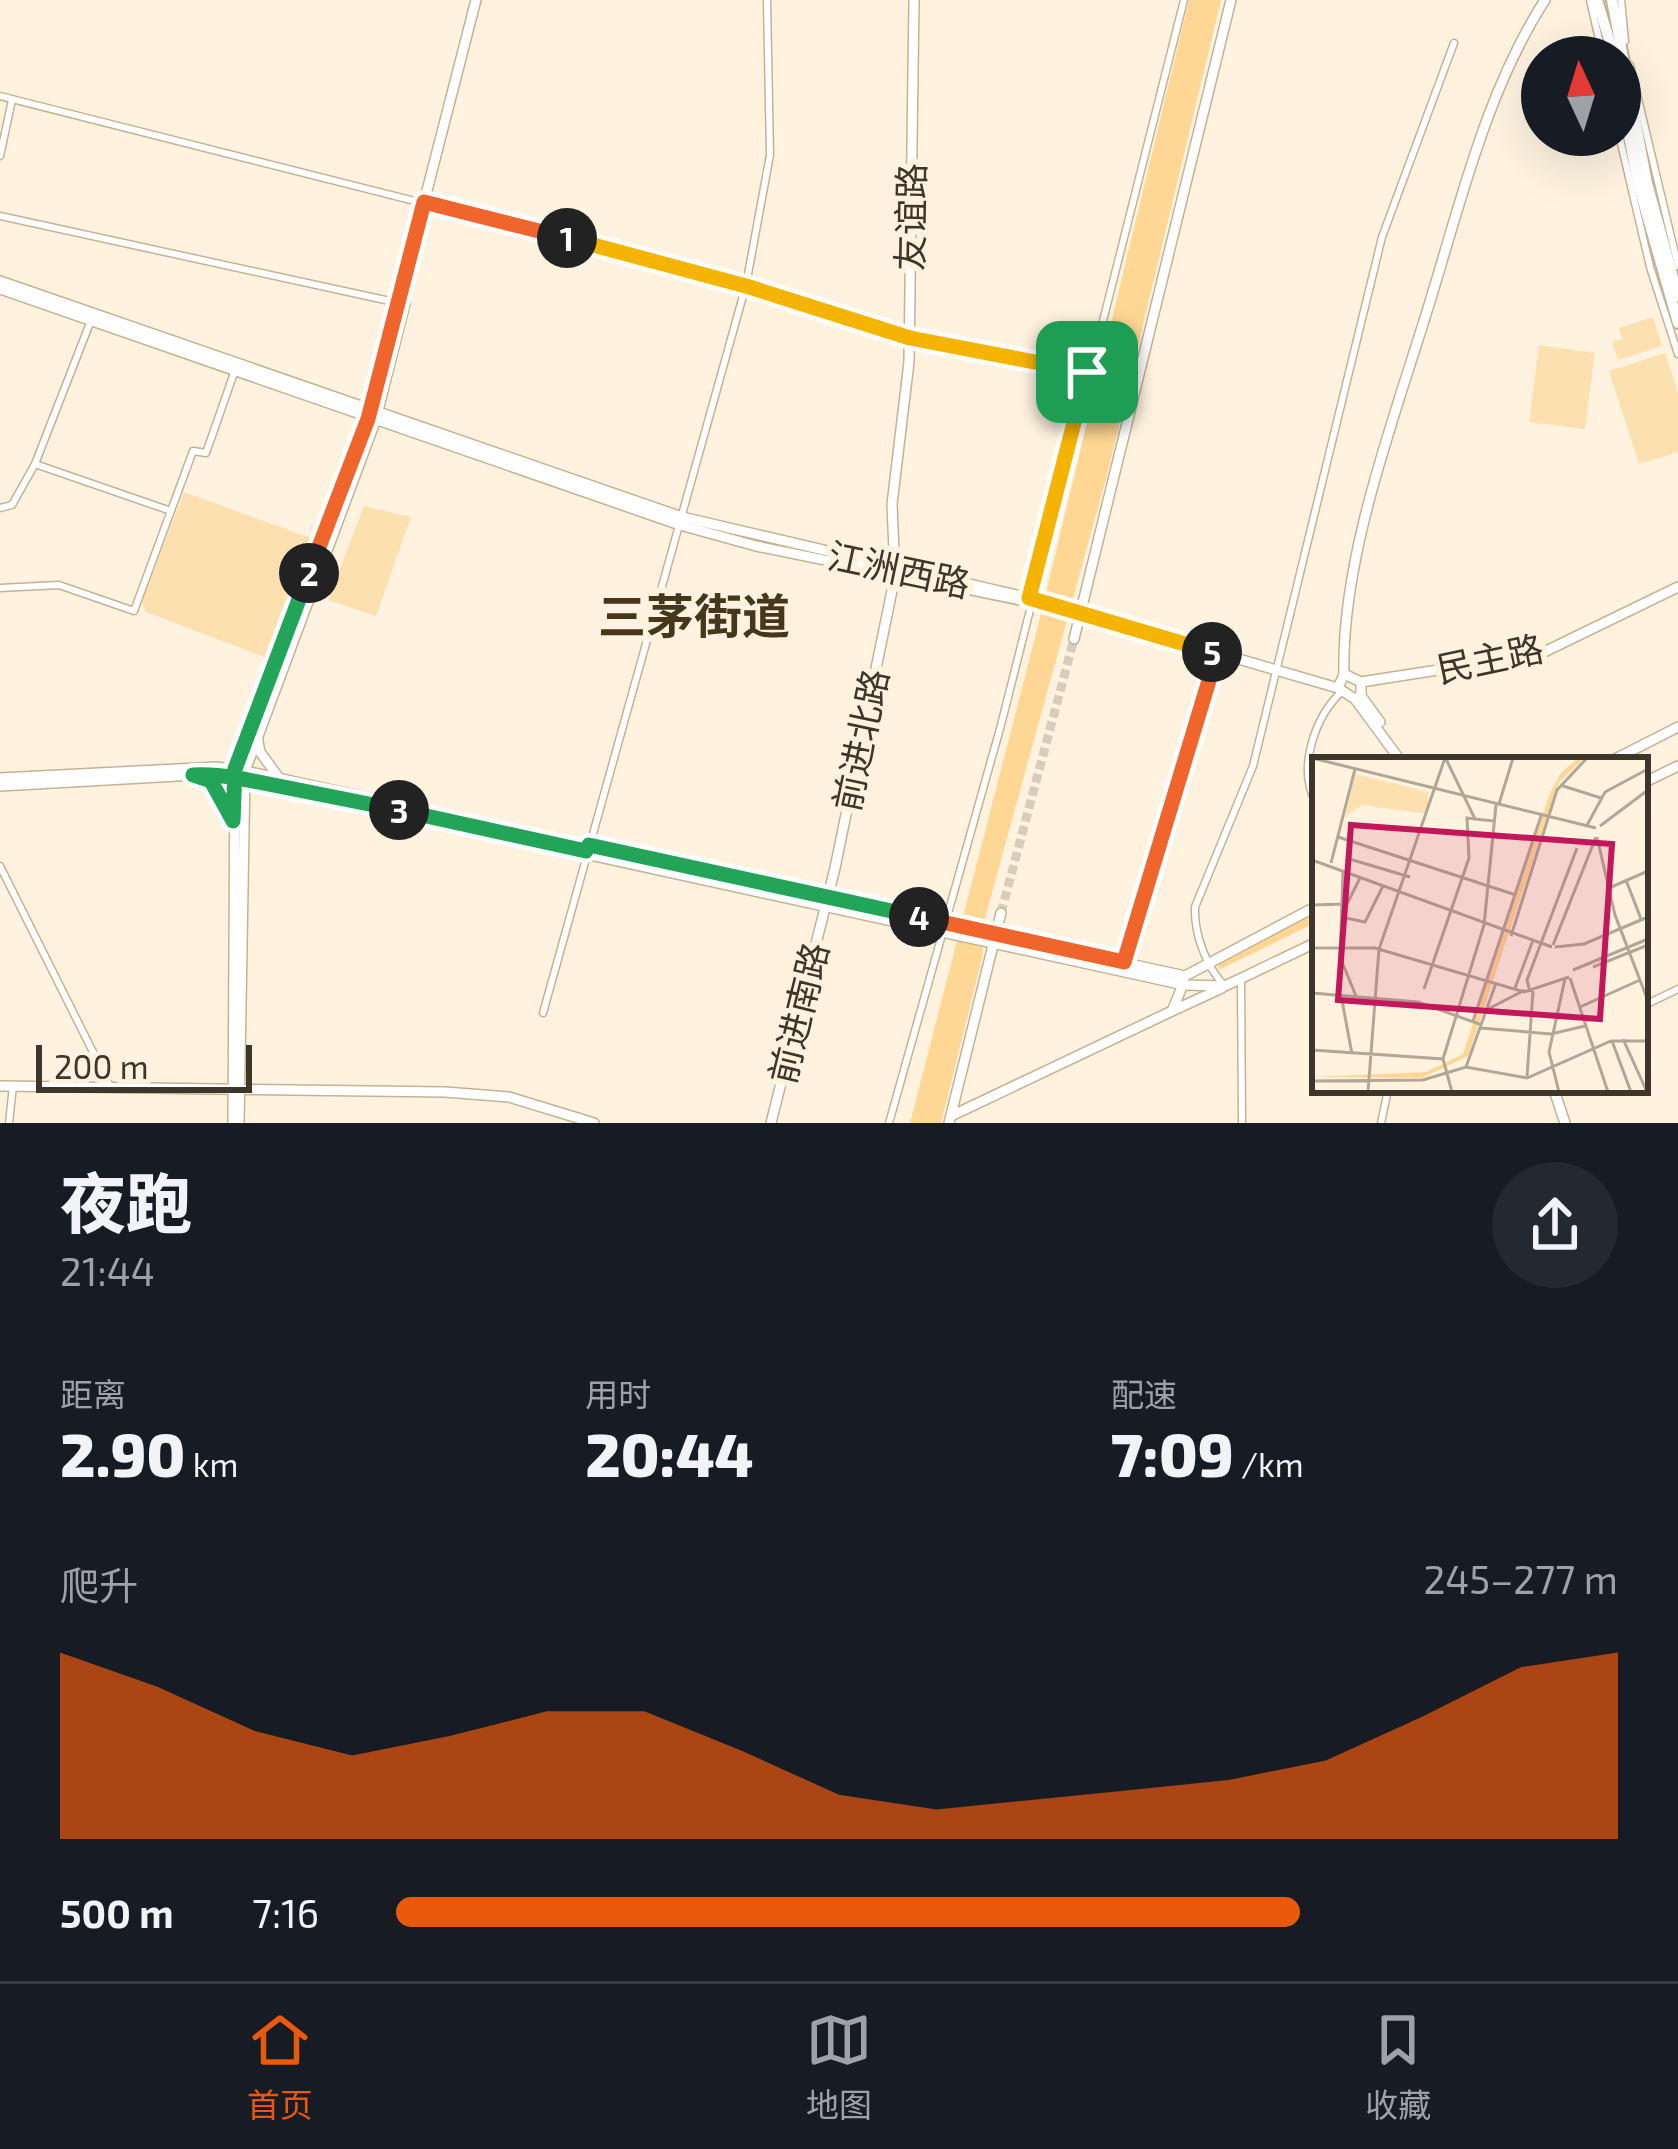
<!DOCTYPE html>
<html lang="zh">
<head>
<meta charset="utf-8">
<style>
  body { margin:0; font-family:"Exo 2","Noto Sans SC",sans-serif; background:#242831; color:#f1f3f6; height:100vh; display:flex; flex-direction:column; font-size:45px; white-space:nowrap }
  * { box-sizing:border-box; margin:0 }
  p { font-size:39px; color:#9ea1a6 }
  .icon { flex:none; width:66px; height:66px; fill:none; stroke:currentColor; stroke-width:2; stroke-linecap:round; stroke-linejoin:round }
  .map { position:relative; height:1123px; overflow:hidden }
  .panel { display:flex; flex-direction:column; background:#171b24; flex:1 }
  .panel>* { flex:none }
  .needle { width:78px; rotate:356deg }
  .fabs { position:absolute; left:1521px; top:36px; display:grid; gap:24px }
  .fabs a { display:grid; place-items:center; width:120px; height:120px; border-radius:50%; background:#171b24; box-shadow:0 12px 48px #0002; font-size:60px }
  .scale { position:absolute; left:36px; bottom:30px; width:216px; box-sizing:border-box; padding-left:12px; border:6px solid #3e362a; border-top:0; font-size:33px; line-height:42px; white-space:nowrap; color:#3e362a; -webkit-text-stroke:9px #fff3e0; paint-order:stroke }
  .pin { position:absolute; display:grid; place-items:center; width:102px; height:102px; color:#fff; margin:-51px; border-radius:24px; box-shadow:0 6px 18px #0006 }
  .km { position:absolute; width:60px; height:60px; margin:-30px; border-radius:50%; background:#222; color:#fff; font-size:33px; line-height:60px; text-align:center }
  .round { display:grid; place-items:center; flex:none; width:126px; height:126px; border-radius:63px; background:#242831 }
  .headline { display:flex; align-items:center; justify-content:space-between; height:204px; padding:0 60px }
  h1 { font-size:66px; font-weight:800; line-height:90px }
  .metrics { display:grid; grid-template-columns:repeat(3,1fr); gap:18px; height:204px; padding:12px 60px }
  .metrics div { display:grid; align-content:center }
  .metrics b { font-size:60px; font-weight:800 }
  .metrics small { font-size:33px; font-weight:400 }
  .metrics p { font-size:33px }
  .chart { height:336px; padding:24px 60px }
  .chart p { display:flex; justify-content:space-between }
  .chart svg { width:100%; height:216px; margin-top:12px; fill:#ea580c; opacity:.7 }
  ul { padding:0 60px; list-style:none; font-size:39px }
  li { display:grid; grid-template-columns:192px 144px 1fr; align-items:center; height:90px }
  li i { height:30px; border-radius:15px; background:#ea580c }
  .menu { display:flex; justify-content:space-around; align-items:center; height:168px; border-top:3px solid #363941; background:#171b24; font-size:33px; color:#9ea1a6 }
  .menu a { display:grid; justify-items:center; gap:6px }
  .menu .current { color:#ea580c }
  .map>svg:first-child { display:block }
</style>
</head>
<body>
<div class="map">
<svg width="1678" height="1123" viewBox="0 0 1678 1123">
  <rect width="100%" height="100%" fill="#fff3e0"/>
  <!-- green -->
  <g fill="#fde0b0">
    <path d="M 1653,317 L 1662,346 L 1618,360 L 1612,342 L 1622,339 L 1619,328 Z"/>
    <path d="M 1539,345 L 1595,353 L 1585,429 L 1529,422 Z"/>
    <path d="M 1665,353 L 1678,392 L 1678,452 L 1639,464 L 1609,371 Z"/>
    <path d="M 184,492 L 316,540 L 269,659 L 146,612 L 142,601 Z"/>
    <path d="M 364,506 L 411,517 L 376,616 L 328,600 Z"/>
  </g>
  <!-- water -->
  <g fill="#ffd794">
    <path d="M 1189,0 L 1221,0 L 1107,475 L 985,918 L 982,958 L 941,1123 L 910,1123 L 1039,622 Z"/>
    <path d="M 1315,913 L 1315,923 L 1219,970 L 1218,961 Z"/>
  </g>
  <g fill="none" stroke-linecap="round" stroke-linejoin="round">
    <!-- secondary-tunnel -->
    <path stroke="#d8cdbc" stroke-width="9" stroke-dasharray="9 4.5" stroke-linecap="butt" d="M 1001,913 L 1074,639"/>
    <!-- street casing -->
    <g stroke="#c5b294" stroke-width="9">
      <g id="street">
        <path d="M 1590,0 L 1603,57"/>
        <path d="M 1621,0 L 1625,41"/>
        <path d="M 1630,65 L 1678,266"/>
        <path d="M 0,96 L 746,285 L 910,338 L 1086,372"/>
        <path d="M 1619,135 L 1650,267 L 1678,354"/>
        <path d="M 0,156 L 12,100"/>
        <path d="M 0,216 L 399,303"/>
        <path d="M 35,464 L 171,511"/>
        <path d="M 0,508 L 12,505 L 35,464 L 90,323"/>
        <path d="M 0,588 L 59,585 L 134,611 L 193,451 L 206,453 L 234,373"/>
        <path d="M 1315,801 C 1298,767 1314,719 1341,692"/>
        <path d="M 0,866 L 110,1086"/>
        <path d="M 1124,963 L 1217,654"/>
        <path d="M 1241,979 L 1242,1123"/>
        <path d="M 1225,986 C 1206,967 1194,934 1195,907 L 1253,766 L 1382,237 L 1454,43"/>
        <path d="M 1645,1005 L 1678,989"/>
        <path d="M 543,1013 L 746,285 L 770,155 L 767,0"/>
        <path d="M 9,1123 L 13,1086"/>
        <path d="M 889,1123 L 1001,725 L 1184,0"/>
        <path d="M 1381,1123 L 1388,1090"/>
      </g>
    </g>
    <!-- secondary casing -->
    <g stroke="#c5b294" stroke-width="12">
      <g id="secondary">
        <path d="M 0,281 L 682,517 L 1029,598 L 1338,688"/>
        <path d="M 0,289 L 680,525 L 756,546 L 1040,604"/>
        <path d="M 1074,639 L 1231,0"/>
        <path d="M 1344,674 C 1341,558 1394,419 1428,308 C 1460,205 1486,91 1545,0"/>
        <path d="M 1361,682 L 1540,654 L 1678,587"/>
        <path d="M 1361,696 L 1380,722"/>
        <path d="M 1355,699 L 1361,696 L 1361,682 L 1344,674 L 1338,688 L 1355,699 L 1400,760"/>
        <path d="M 257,736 L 260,752 L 279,778"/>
        <path d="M 1613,760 L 1678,727"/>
        <path d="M 198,777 L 211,781 L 230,810"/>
        <path d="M 0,778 L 216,767 L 245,771 L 1185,976 L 1315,907"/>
        <path d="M 1645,782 L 1678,766"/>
        <path d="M 0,786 L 213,774 L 243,779 L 1184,985 L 1225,986 L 1315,943"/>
        <path d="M 1172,1011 L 1222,988"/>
        <path d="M 0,1086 L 445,1092 L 509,1097 L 594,1123"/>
        <path d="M 1554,1090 L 1565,1123"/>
        <path d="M 951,1116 L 1172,1011 L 1184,982"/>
        <path d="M 233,1123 L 235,769 L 368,420 L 476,0"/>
        <path d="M 239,1123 L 245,771 L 375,422 L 405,304"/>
        <path d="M 771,1123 L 835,868 L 895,576 L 892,504 L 909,362 L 914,0"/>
        <path d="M 949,1123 L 1001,913"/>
      </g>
    </g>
    <!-- primary casing -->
    <g stroke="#c5b294" stroke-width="14">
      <g id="primary">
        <path d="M 1597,0 L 1612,49"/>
        <path d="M 1612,0 L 1647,183 L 1678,296"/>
        <path d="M 1622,99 L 1638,183 L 1678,323"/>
      </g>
    </g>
    <!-- street -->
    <use href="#street" stroke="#fff" stroke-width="6"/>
    <!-- secondary -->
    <use href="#secondary" stroke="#fff" stroke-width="9"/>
    <!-- primary -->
    <use href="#primary" stroke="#fff" stroke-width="10"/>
  </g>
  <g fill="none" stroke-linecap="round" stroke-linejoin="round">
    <!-- split-1 casing -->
    <g stroke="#fff" stroke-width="24">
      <path id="split-1" d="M 567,238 L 746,286 L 910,338 L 1087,372"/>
    </g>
    <!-- split-2 casing -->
    <g stroke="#fff" stroke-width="24">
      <path id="split-2" d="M 309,573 L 368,419 L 424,202 L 567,238"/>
    </g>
    <!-- split-3 casing -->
    <g stroke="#fff" stroke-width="24">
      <path id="split-3" d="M 309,573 L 235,769 L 233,821 L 211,781 L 193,775 C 210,774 226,776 243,779 L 399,810"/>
    </g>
    <!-- split-4 casing -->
    <g stroke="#fff" stroke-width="24">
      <path id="split-4" d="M 399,810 L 586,851 L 589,845 L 919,917"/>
    </g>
    <!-- split-5 casing -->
    <g stroke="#fff" stroke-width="24">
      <path id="split-5" d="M 919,917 L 1124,962 L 1217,654 L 1212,652"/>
    </g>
    <!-- split-6 casing -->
    <g stroke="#fff" stroke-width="24">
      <path id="split-6" d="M 1087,372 L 1029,598 L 1212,652"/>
    </g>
    <!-- split-1 -->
    <use href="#split-1" stroke="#f5b400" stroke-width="15"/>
    <!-- split-2 -->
    <use href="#split-2" stroke="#f0652b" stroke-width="15"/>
    <!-- split-3 -->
    <use href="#split-3" stroke="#22a559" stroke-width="15"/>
    <!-- split-4 -->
    <use href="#split-4" stroke="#22a559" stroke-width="15"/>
    <!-- split-5 -->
    <use href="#split-5" stroke="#f0652b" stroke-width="15"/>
    <!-- split-6 -->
    <use href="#split-6" stroke="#f5b400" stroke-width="15"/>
  </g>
  <g text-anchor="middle" stroke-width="12" stroke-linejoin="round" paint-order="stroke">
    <!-- street labels -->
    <g font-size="36" fill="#3e362a" stroke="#fff3e0">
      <text transform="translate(911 217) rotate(-89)" y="13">友谊路</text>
      <text transform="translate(899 570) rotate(12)" y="13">江洲西路</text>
      <text transform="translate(1490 659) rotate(-12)" y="13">民主路</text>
      <text transform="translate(861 740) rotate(-78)" y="13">前进北路</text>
      <text transform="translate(799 1013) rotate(-76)" y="13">前进南路</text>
    </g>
    <!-- district labels -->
    <g font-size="48" font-weight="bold" fill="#46361b" stroke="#fff3e0">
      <text x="694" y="634">三茅街道</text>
    </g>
  </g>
  <!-- overview -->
  <g transform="translate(1312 757)">
    <rect width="336" height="336" fill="#fff3e0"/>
    <path d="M 43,17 L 116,35 L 116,57 L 50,48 L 33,60 Z" fill="#fde0b0"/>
    <path d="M 266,1 L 272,1 L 247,25 L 156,299 L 110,321 L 0,320 L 114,315 L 151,297 L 238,36 L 248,17 Z" fill="#ffd794"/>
    <path fill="none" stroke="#b2a797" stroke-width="3" d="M 0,1 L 284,71M 134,2 L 163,62 L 182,64M 248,28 L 289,41M 187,47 L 201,1M 288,69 L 336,33M 274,70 L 293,35 L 336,12M 26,80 L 204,138M 285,80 L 303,158 L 336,244M 34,101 L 98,120M 0,103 L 240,190M 19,106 L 43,12M 31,114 L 28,200 L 44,239M 314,123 L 329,162M 297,131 L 336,114M 0,148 L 35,147 L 48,121M 29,160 L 53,165 L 71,129M 199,179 L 245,33 L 275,1M 241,188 L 284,80M 243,190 L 272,187 L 336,160M 0,191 L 63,191 L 212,235 L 257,220M 281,210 L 336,188M 261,213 L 336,182M 258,221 L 296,335M 203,231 L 221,183M 112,232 L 157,101 L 155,61 L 163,62M 218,235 L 215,223 L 265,91M 0,236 L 106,245 L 170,268M 29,238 L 40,297M 268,250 L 328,223M 176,252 L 213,233M 161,264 L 230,56M 169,271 L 239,277 L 273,269M 311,282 L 335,335M 300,284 L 319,335M 0,293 L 131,302 L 140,335M 131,302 L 172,168 L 184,48M 154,310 L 184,226M 215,320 L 221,234M 0,324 L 111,323 L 154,310 L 215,321 L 299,284 L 336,284M 56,335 L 67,192 L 133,1M 247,335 L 237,295 L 253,222"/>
    <path fill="#c2185b" fill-opacity="0.15" stroke="#c2185b" stroke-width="6" d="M 39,68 L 300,87 L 288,262 L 26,243 Z"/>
    <rect width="336" height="336" fill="none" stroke="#3e362a" stroke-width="6"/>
  </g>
</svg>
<div class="fabs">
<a><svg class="needle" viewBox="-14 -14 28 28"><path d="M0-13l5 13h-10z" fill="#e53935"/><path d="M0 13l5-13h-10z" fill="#9ea1a6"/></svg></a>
</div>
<div class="scale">200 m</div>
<div class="pin" style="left:1087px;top:372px;background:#1e9e55"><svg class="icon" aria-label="arrive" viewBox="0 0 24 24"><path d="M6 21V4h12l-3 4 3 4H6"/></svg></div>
<b class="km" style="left:567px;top:238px">1</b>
<b class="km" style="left:309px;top:573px">2</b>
<b class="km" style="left:399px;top:810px">3</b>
<b class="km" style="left:919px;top:917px">4</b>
<b class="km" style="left:1212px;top:652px">5</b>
</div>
<section class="panel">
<div class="headline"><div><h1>夜跑</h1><p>21:44</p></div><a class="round"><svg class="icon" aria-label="share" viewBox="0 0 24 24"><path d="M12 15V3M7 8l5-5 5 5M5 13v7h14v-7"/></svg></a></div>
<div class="metrics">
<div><p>距离</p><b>2.90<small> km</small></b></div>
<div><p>用时</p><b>20:44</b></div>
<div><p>配速</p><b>7:09<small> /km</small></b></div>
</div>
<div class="chart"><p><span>爬升</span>245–277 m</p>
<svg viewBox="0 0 160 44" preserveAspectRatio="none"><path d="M0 44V6L10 13L20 22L30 27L40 23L50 18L60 18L70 26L80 35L90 38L100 36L110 34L120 32L130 28L140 19L150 9L160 6V44z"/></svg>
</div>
<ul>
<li><b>500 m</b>7:16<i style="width:74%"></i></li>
</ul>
</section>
<nav class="menu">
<a class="current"><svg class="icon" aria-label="home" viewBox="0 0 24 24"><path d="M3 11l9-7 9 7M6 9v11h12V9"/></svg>首页</a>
<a><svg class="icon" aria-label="map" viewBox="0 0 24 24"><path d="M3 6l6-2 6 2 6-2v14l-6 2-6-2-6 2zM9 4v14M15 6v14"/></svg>地图</a>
<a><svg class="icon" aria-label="saved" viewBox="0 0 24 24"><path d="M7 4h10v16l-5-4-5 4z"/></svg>收藏</a>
</nav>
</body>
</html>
